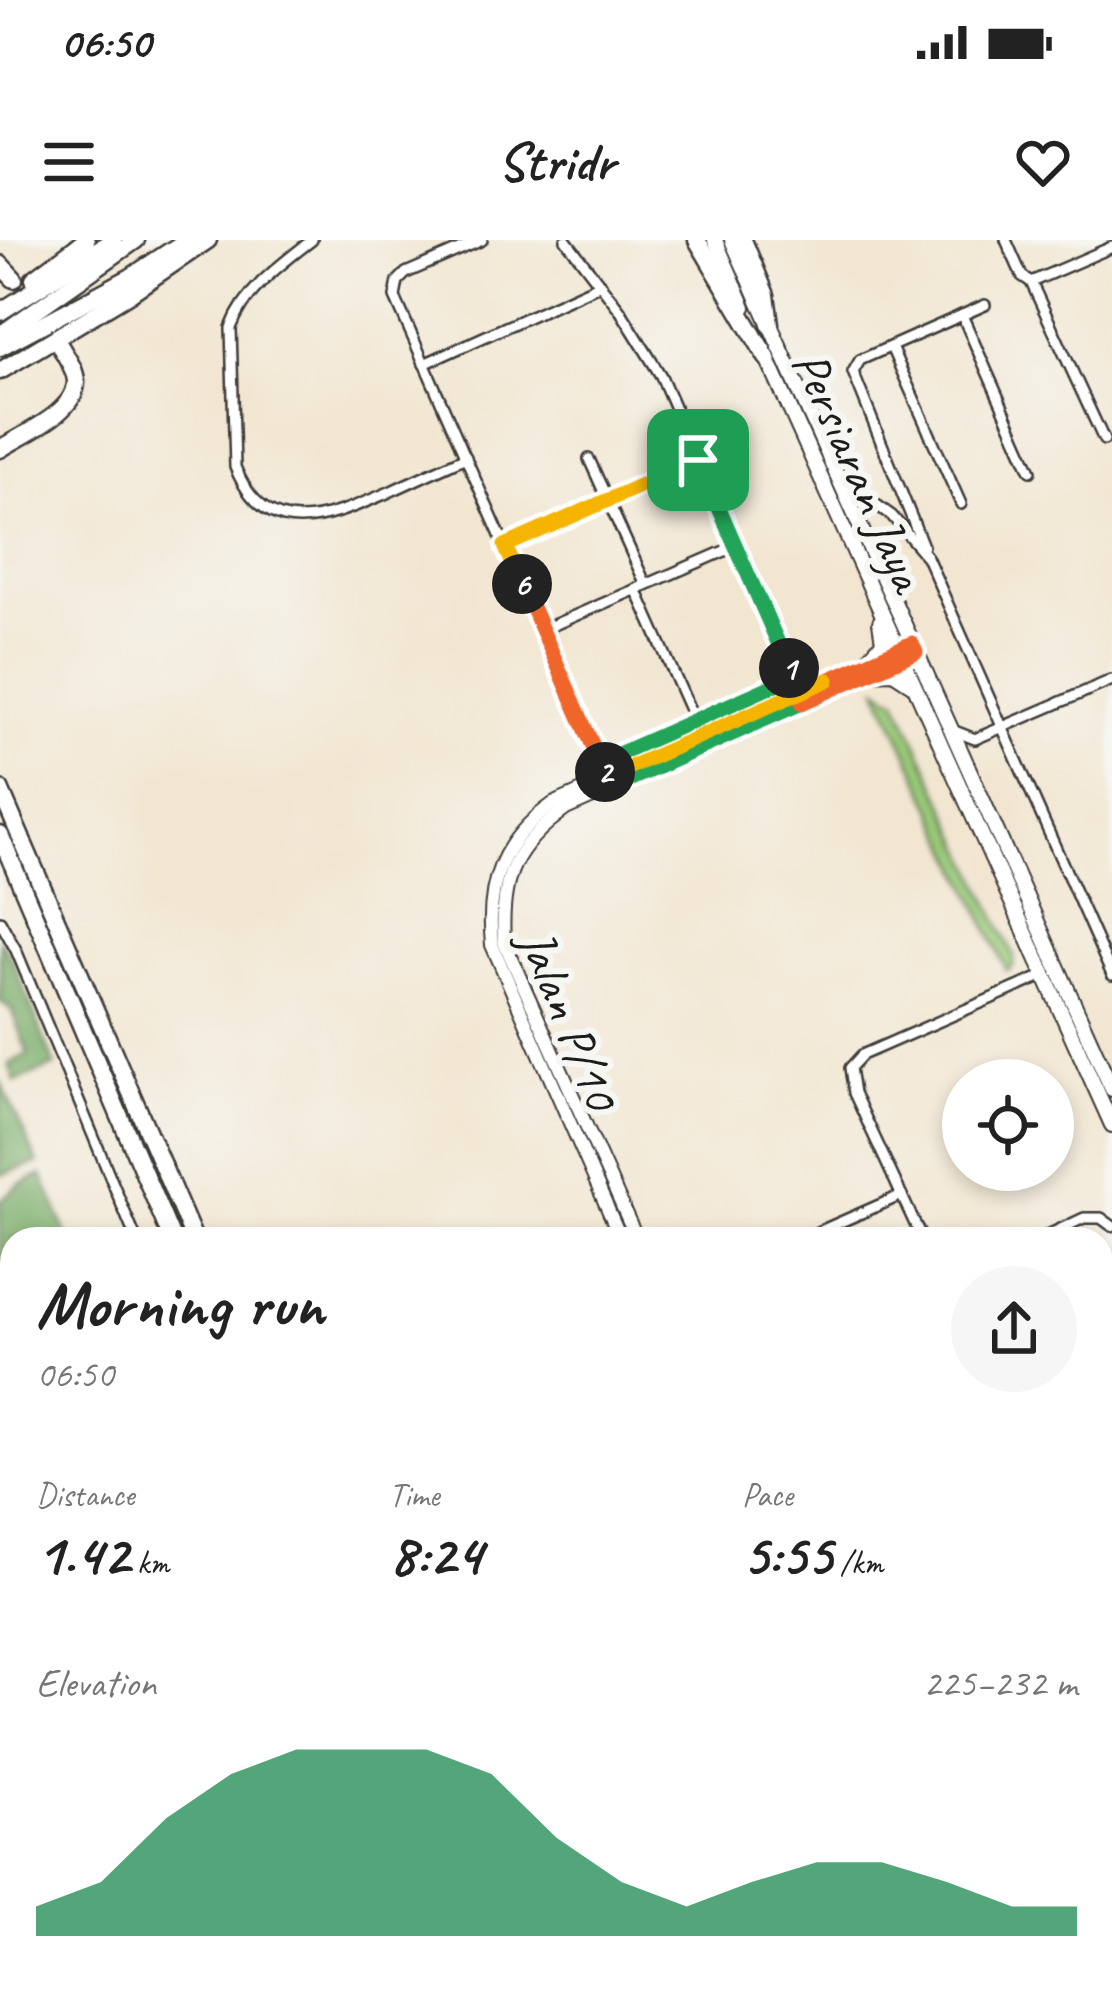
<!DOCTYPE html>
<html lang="en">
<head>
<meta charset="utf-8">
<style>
  body { margin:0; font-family:Caveat,sans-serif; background:#f6f6f6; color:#222; height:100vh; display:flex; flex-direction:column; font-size:45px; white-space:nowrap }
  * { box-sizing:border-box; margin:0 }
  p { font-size:39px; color:#767676 }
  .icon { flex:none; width:66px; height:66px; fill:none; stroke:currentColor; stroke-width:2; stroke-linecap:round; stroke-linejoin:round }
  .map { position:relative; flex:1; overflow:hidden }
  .panel { position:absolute; left:0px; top:987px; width:1113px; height:771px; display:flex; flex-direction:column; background:#fff; border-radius:36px 36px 0 0; box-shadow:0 6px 18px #0003 }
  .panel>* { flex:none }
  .controls { position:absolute; left:942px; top:819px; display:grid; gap:24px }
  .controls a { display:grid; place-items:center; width:132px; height:132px; border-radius:50%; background:#fff; box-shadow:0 6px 18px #0003; font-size:60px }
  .pin { position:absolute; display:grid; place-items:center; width:102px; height:102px; color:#fff; margin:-51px; border-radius:24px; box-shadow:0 6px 18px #0006 }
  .km { position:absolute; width:60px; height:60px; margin:-30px; border-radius:50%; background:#222; color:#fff; font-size:33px; line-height:60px; text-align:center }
  .round { display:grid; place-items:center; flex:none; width:126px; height:126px; border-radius:63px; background:#f6f6f6 }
  .overview { display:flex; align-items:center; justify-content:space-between; height:204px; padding:0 36px }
  h1 { font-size:66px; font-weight:600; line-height:90px }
  .figures { display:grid; grid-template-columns:repeat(3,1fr); gap:18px; height:204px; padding:12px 36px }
  .figures div { display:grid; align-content:center }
  .figures b { font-size:60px; font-weight:600 }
  .figures small { font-size:33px; font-weight:400 }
  .figures p { font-size:33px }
  .chart { height:336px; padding:24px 36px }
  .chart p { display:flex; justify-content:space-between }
  .chart svg { width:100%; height:216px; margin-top:12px; fill:#0b8043; opacity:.7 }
  .status { display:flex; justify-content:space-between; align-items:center; height:84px; padding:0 60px; background:#fff; direction:ltr }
  .status svg { height:33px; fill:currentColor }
  header { display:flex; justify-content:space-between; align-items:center; height:156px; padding:0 36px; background:#fff; font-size:54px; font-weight:600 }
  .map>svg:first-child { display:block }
</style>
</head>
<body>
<div class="status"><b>06:50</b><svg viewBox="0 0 49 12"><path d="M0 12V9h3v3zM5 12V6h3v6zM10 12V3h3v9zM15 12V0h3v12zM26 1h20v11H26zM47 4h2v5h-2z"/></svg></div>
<header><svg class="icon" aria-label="menu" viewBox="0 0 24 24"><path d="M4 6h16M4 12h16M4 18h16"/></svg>Stridr<svg class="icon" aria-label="heart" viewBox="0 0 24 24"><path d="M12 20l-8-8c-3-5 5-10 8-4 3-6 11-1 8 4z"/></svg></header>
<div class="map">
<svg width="1112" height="1757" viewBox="0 0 1112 1757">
  <rect width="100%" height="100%" fill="#f6f6f2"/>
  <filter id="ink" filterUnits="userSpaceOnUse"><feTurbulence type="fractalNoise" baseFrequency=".00833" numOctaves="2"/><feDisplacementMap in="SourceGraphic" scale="24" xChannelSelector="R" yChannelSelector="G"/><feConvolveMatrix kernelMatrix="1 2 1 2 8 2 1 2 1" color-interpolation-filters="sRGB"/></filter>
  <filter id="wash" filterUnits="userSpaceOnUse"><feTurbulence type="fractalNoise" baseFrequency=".004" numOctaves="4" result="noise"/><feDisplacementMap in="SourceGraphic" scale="48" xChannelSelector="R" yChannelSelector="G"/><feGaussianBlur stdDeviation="2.7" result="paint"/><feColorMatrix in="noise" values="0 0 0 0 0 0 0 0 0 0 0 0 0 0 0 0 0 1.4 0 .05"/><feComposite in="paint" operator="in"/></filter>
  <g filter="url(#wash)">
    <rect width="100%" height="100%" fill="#f2e6d1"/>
    <!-- green -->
    <path fill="#98c877" stroke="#5a724a" stroke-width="3" d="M 878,448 L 897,459 L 1014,717 L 1013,727 L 1007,731 Z"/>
    <!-- forest -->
    <g fill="#7aac68" stroke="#4b6442" stroke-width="3">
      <path d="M 0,699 L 12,719 L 55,826 L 15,842 L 9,824 L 28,814 L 11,769 L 0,761 Z"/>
      <path d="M 0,841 L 38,923 L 0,935 Z"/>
      <path d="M 42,935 L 69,999 L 12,999 L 12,1138 L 0,1144 L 0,961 L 19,945 Z"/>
    </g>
  </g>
  <g filter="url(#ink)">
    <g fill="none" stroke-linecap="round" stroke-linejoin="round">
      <!-- street casing -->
      <g stroke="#3c3a37" stroke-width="14">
        <g id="street">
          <path d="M 312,0 C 280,25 245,50 231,88 L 235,227 C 267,305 326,279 387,253 C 413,241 439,229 466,217"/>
          <path d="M 482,0 L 406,33 L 398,41 L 395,57 L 609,543"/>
          <path d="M 566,0 L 620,70 L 661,136 L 790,435 L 600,522"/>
          <path d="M 1006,0 L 1022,36 L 1031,42 L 1112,7"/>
          <path d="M 1031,42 L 1104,200"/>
          <path d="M 962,75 L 1031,231"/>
          <path d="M 891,107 L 961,264"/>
          <path d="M 424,124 L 601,44"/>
          <path d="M 589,219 L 646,345"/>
          <path d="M 839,238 L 892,276 L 927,317 L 1112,735"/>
          <path d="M 505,306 L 698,220"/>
          <path d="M 923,306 L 853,132 L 860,120 L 985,65"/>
          <path d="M 636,349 L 695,481"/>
          <path d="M 542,390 L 736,306"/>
          <path d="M 952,490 L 975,499 L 1112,440"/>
          <path d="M 0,681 L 16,710 L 136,999"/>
          <path d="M 802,999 L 902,955"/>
          <path d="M 922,999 L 854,853 L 850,828 L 862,815 L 1045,735"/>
          <path d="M 1039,999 L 1084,978 L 1101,978 L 1112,986"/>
          <path d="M 0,1252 L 12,1247"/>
          <path d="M 0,1376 L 12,1373"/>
          <path d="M 0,1491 L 12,1488"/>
          <path d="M 0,1595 L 12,1589"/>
        </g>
      </g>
      <!-- secondary casing -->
      <g stroke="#3c3a37" stroke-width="16">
        <g id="secondary">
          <path d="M 621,999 L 492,705 C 486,643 501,601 553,564 L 912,403"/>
          <path d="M 637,999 L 504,702 C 500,638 514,606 566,569 L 917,413"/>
          <path d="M 1101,1303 L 1112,1298"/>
          <path d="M 1101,1315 L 1112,1310"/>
          <path d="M 1104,1757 L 1112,1742"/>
        </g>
      </g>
      <!-- primary casing -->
      <g stroke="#3c3a37" stroke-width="18">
        <g id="primary">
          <path d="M 715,0 L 744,67"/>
          <path d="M 732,0 L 1112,849"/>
          <path d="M 763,109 L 1112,885"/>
          <path d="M 865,423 L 883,402 L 880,382"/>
          <path d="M 869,433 L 893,432 L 913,445"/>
        </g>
      </g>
      <!-- highway casing -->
      <g stroke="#3c3a37" stroke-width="21">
        <g id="highway">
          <path d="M 697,0 L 767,118"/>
          <path d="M 743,0 L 766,55 L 770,84"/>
          <path d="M 0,24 L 14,39"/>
          <path d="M 34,39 L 86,0"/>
          <path d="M 0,72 L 113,0"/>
          <path d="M 0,95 L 136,0"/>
          <path d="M 0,107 L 131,37 L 187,0"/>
          <path d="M 0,131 L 127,55 L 208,0"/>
          <path d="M 0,209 C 23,194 77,172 76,141 C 75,128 66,117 60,106"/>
          <path d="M 0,549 L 194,999"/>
          <path d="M 0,595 L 172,999"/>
          <path d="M 604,1746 L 612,1757"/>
          <path d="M 624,1746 L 633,1757"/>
        </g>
      </g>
      <!-- street -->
      <use href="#street" stroke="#fff" stroke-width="9"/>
      <!-- secondary -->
      <use href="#secondary" stroke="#fff" stroke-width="12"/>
      <!-- primary -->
      <use href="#primary" stroke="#fff" stroke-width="14"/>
      <!-- highway -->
      <use href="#highway" stroke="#fff" stroke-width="16"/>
    </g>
  </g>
  <g fill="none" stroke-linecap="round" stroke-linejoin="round" filter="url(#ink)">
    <!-- split-1 casing -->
    <g stroke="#fff" stroke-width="24">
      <path id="split-1" d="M 698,220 L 789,428"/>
    </g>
    <!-- split-2 casing -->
    <g stroke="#fff" stroke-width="24">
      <path id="split-2" d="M 605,532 L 600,522 L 786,440 L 789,428"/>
    </g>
    <!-- split-3 casing -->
    <g stroke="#fff" stroke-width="24">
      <path id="split-3" d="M 605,532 L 611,548 L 802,463"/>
    </g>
    <!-- split-4 casing -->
    <g stroke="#fff" stroke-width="24">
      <path id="split-4" d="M 802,463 L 916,412 L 912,403 L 828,440"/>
    </g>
    <!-- split-5 casing -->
    <g stroke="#fff" stroke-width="24">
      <path id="split-5" d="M 621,531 L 828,440"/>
    </g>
    <!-- split-6 casing -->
    <g stroke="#fff" stroke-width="24">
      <path id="split-6" d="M 522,344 L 607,538 L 621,531"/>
    </g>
    <!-- split-7 casing -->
    <g stroke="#fff" stroke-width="24">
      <path id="split-7" d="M 522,344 L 505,306 L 698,220"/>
    </g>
    <!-- split-1 -->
    <use href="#split-1" stroke="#22a559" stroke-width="15"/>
    <!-- split-2 -->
    <use href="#split-2" stroke="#22a559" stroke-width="15"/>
    <!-- split-3 -->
    <use href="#split-3" stroke="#22a559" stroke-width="15"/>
    <!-- split-4 -->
    <use href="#split-4" stroke="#f0652b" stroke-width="15"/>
    <!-- split-5 -->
    <use href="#split-5" stroke="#f5b400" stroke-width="15"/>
    <!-- split-6 -->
    <use href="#split-6" stroke="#f0652b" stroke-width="15"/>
    <!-- split-7 -->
    <use href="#split-7" stroke="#f5b400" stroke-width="15"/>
  </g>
  <g text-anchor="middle" stroke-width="12" stroke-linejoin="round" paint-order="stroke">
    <!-- street labels -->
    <g font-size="51" fill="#1c1c1c" stroke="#f6f6f2">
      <text transform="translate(860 230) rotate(66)" y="18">Persiaran Jaya</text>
      <text transform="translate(570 779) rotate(68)" y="18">Jalan P/10</text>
    </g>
  </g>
</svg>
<div class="controls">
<a><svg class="icon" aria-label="locate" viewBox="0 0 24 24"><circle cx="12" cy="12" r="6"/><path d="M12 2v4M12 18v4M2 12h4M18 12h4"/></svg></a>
</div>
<div class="pin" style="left:698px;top:220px;background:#1e9e55"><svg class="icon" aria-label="arrive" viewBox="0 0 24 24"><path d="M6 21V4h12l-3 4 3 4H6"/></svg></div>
<b class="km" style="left:789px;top:428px">1</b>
<b class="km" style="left:605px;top:532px">2</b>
<b class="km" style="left:522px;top:344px">6</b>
<section class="panel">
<div class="overview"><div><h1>Morning run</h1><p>06:50</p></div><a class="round"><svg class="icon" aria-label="share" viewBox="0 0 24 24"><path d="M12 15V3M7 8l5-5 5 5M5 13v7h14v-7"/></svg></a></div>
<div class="figures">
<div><p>Distance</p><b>1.42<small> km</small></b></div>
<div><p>Time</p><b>8:24</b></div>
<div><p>Pace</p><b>5:55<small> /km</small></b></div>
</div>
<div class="chart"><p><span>Elevation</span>225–232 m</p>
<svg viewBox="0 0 160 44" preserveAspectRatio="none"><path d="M0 44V38L10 33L20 20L30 11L40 6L50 6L60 6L70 11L80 24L90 33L100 38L110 33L120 29L130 29L140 33L150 38L160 38V44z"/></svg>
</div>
</section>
</div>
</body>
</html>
